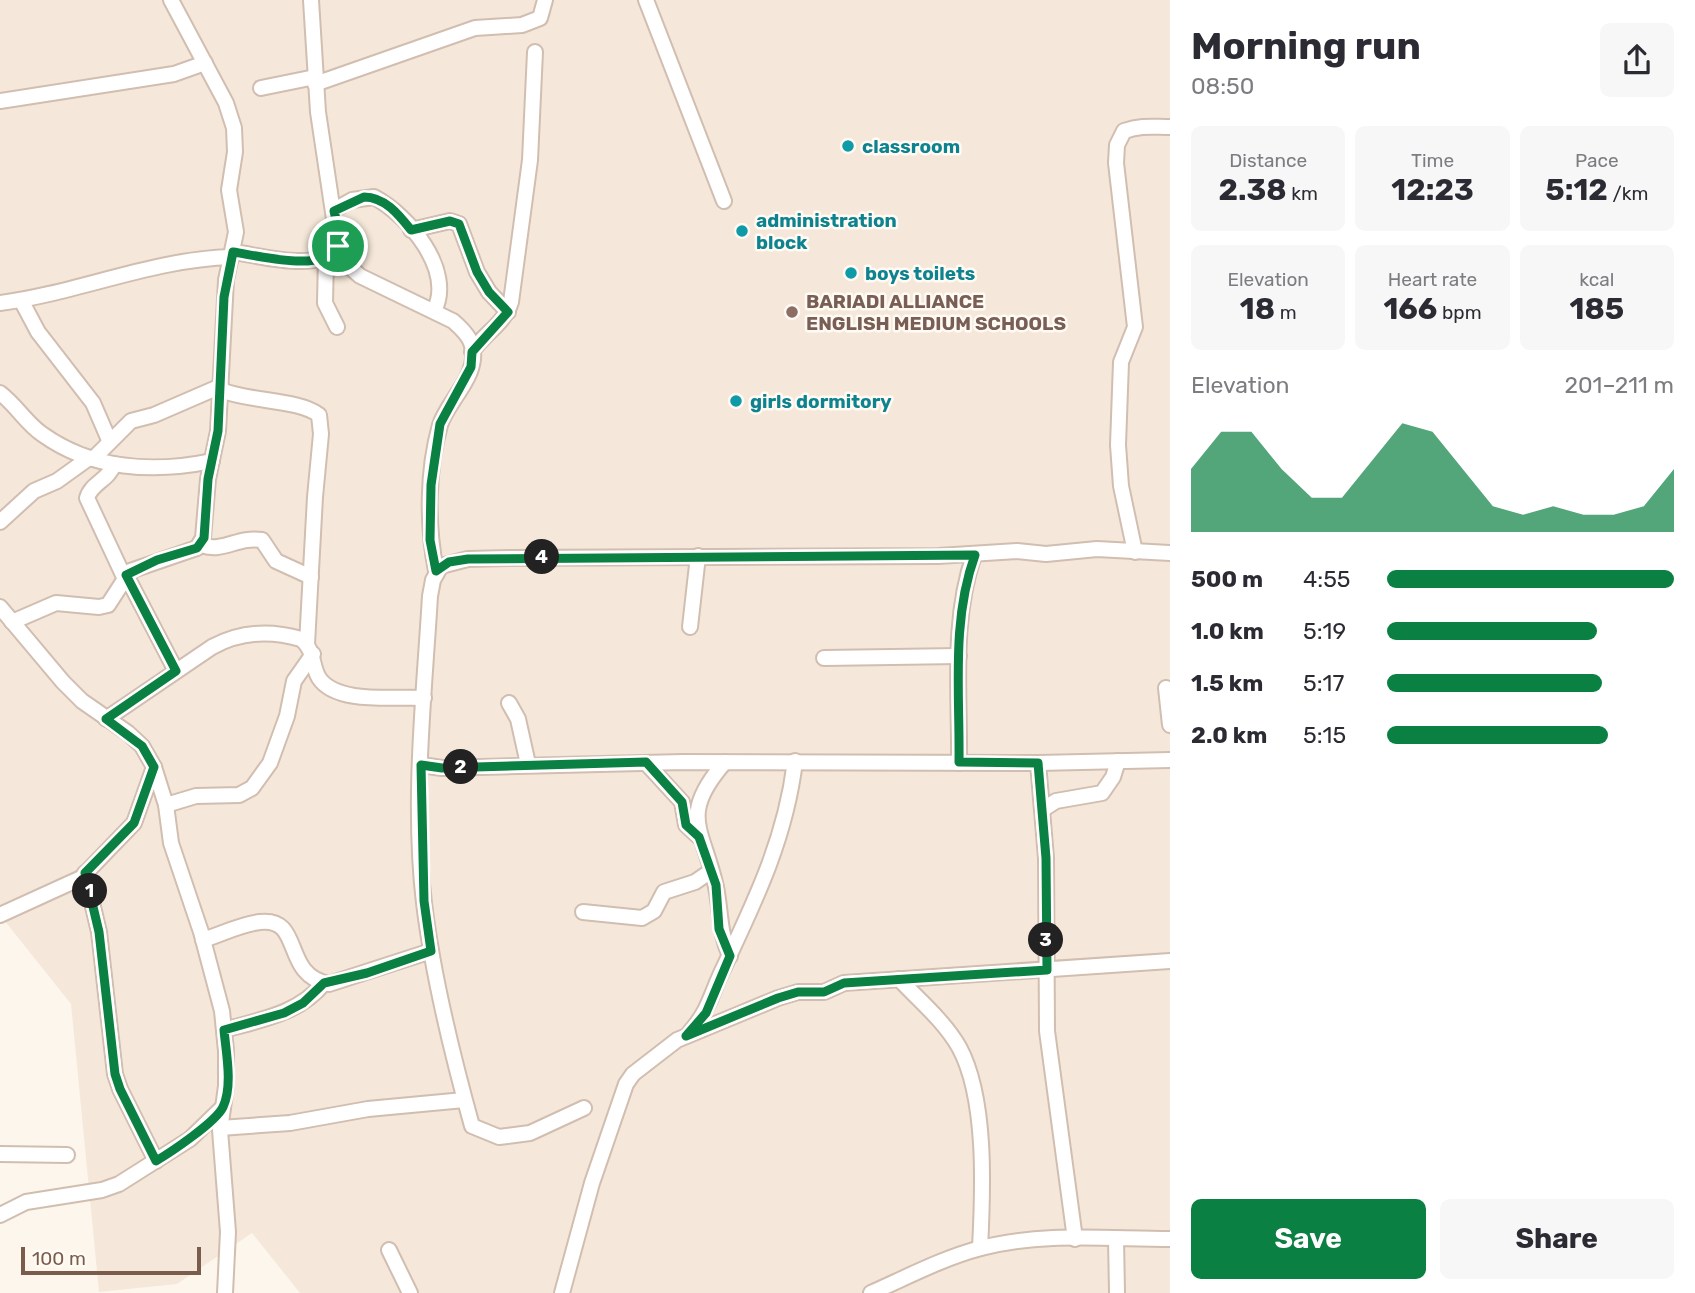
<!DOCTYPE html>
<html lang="en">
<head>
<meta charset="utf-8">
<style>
  body { margin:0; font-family:Rubik,sans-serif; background:#f7f7f7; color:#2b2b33; height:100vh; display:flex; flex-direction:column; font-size:26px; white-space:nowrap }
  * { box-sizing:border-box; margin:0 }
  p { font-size:23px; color:#7c7c81 }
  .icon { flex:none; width:38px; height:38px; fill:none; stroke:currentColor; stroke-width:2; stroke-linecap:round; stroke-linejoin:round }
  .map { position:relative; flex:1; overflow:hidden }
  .details { display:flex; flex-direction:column; background:#fff; width:525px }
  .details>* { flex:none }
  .scale { position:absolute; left:21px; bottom:18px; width:180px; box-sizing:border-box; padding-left:7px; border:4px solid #7a5c4d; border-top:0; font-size:19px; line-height:24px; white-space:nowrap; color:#7a5c4d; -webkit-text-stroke:5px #fffaf3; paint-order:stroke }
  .pin { position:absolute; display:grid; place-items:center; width:60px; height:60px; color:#fff; margin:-30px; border:4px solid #fff; border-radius:50%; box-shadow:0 2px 7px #0007 }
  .km { position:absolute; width:35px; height:35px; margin:-18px; border-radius:50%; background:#222; color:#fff; font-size:19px; line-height:35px; text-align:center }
  .round { display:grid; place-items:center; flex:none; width:74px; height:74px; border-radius:10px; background:#f7f7f7 }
  .head { display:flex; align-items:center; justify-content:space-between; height:119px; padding:0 21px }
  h1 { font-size:38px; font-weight:700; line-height:52px }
  .figures { display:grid; grid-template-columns:repeat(3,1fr); gap:10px; height:119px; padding:7px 21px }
  .figures div { display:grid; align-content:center; border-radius:10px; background:#f7f7f7; text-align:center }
  .figures b { font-size:30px; font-weight:700 }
  .figures small { font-size:19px; font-weight:400 }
  .figures p { font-size:19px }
  .chart { height:196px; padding:14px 21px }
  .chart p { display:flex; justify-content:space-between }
  .chart svg { width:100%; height:126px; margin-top:7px; fill:#0b8043; opacity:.7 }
  .primary-button { display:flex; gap:14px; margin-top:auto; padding:14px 21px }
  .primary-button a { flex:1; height:80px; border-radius:10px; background:#0b8043; color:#fff; font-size:28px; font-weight:700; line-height:80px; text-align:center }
  .primary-button a+a { background:#f7f7f7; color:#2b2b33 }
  ul { padding:0 21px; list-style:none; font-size:23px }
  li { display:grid; grid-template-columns:112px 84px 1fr; align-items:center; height:52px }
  li i { height:18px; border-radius:9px; background:#0b8043 }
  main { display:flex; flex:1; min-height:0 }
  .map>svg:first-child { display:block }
</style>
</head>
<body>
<main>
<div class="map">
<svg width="1170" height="1293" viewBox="0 0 1170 1293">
  <rect width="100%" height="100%" fill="#fdf6ec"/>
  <!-- residential -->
  <path fill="#f5e8da" d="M 0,0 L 1170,0 L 1170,1293 L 300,1293 L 252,1233 L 177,1284 L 99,1292 L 71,1004 L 0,915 Z"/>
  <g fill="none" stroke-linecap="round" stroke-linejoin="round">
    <!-- street casing -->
    <g stroke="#d1beb0" stroke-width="18">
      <g id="street">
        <path d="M 646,0 L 724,201"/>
        <path d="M 315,84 L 475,28 L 522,25 L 540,18 L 545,0"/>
        <path d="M 261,88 L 315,77"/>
        <path d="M 0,101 L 174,74 L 205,63"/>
        <path d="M 334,210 L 352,200 L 374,197 C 408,215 455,270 434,311"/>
        <path d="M 411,230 L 450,221 L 459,224 L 477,272 L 489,292 L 508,312"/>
        <path d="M 233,252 C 260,255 320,274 338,246 L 318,112 L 311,0"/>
        <path d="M 333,252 L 360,276 L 453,321 C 460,327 470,336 472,346 C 480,375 448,400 440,425 C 427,471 427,525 436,571"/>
        <path d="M 326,256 L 325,303 L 337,327"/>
        <path d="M 21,300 L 38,332 L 93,403 L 109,440"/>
        <path d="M 0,303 C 78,293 152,259 232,257"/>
        <path d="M 472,352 C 484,333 504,325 511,302 L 530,160 L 535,52"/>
        <path d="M 221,390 C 249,402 298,399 319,415 L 321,434 L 315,497 L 307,644"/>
        <path d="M 0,393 C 16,405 26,423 42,434 C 92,470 154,473 212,461"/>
        <path d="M 93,459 L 131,421 L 154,415 L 221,386"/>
        <path d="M 114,464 C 109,480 91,483 87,498 L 124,577"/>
        <path d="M 0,522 L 34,491 L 57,481 L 89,458"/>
        <path d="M 201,545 C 224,553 237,536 262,540 L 276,561 L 311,577"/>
        <path d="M 1135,552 L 1121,486 L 1118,445 L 1121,362 L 1135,327 L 1116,163 L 1117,145 L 1124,131 C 1142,125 1152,127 1170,127"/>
        <path d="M 126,575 L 176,671"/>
        <path d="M 0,607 L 63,682 L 82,701 L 128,733 L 142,746 L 154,767 L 166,805 L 171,843 L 201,932 L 222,1011 L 226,1051 L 226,1086 L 220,1130 L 228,1232 L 225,1293"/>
        <path d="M 12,622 L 56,603 L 99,607 L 108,605 L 130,571 L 197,548 L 203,538 L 208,479 L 218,431 L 226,280 L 236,232 L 229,190 L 235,152 L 234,128 L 226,103 L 171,0"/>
        <path d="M 690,627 L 698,556"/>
        <path d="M 824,658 L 959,656"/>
        <path d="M 1166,688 L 1170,725"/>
        <path d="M 509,703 L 518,719 L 528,764"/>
        <path d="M 106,719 L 212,647 C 241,631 270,630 301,639 C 315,650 311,665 319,678 C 337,705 396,696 424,698"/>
        <path d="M 725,762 C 678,816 703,828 716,887 C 721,912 719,932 730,956"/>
        <path d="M 646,763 L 682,802 L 686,825 L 699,837"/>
        <path d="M 959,763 C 960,693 951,621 974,555"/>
        <path d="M 1038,763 L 1046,858 L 1047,1031 L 1075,1239"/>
        <path d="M 421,765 L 442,768 L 683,762 L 1038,763 L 1170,760"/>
        <path d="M 166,805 L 196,796 L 239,795 L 252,788 L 270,763 L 287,716 L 294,681 L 313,654"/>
        <path d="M 1042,810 L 1056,801 L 1102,793 L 1113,777 L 1118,761"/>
        <path d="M 85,873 L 99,932 L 115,1074 L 120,1089 L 156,1161"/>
        <path d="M 583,912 L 642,918 L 654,911 L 664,892 L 695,882 L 711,871"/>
        <path d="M 0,915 L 81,878 L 134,823 L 154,767"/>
        <path d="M 203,940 C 222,934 241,924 260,922 C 304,917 281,975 329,984 L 431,951"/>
        <path d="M 899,979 C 920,1001 944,1021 959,1047 C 987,1098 983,1191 980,1248"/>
        <path d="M 224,1030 C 260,1020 299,1014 324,983"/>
        <path d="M 690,1032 C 710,1009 711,993 724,967 C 756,899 786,837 795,761"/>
        <path d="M 584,1108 L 530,1133 L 499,1137 L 472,1126 C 452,1054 433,978 424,903 C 412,802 424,697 430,596 L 433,580 L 441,566 L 468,559 L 509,558 L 938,556 L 1017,551 L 1046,554 L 1097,549 L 1170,553"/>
        <path d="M 220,1128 L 290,1123 L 368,1109 L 464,1100"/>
        <path d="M 0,1154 L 67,1155"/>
        <path d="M 0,1215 L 26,1202 L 102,1190 L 119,1184 L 190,1139 L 223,1107"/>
        <path d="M 1116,1239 L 1117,1293"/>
        <path d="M 389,1250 L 410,1293"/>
        <path d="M 562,1293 L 592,1183 L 626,1084 L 633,1074 L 677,1040 L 778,998 L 798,992 L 824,992 L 844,983 L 1170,961"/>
        <path d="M 871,1293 C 907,1277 943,1258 981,1248 C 1042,1232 1108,1239 1170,1239"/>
      </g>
    </g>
    <!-- street -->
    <use href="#street" stroke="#fff" stroke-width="14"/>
  </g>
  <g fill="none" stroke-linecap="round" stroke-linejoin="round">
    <!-- route casing -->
    <g stroke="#fff" stroke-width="14">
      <path id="route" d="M 364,197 C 385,197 399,215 411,230 L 450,221 L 459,224 L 477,272 L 489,292 L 508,312 L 472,352 L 471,367 L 440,424 L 431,485 L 430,540 L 436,571 L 449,562 L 468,559 L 975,555 C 951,621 960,693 959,762 L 1038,763 L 1046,858 L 1047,970 L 844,983 L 824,992 L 798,992 L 778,998 L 686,1036 L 706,1013 L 730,956 L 719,929 L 716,885 L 699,837 L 686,825 L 682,802 L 646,762 L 442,768 L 421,765 L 424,901 L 431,951 L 367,973 L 324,983 L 303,1003 L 284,1013 L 224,1030 C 226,1052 233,1086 223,1107 C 216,1122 171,1152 156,1161 L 120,1089 L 115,1074 L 99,932 L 85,873 L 134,823 L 154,767 L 142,746 L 106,719 L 176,671 L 126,575 L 157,560 L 197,548 L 204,538 L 208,479 L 218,431 L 224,297 L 233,252 C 256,255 329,275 338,244 C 341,234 336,220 334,211 Z"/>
    </g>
    <!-- route -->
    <use href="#route" stroke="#0b8043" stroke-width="9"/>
  </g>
  <!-- markers -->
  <g fill="#0f9aa8" stroke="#fffaf3" stroke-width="2.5">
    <circle cx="848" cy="146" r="7"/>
    <circle cx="742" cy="231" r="7"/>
    <circle cx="851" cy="273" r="7"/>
    <circle cx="736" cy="401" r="7"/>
  </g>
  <circle fill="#8d6e63" stroke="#fffaf3" stroke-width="2.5" cx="792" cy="312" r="7"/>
  <g text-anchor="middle" stroke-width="5" stroke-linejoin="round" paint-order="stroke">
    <!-- culture labels -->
    <g font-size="19" font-weight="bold" fill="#0d838f" stroke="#fffaf3" text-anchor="start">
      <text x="862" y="153">classroom</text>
      <text x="756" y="227">administration<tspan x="756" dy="22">block</tspan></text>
      <text x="865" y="280">boys toilets</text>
      <text x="750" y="408">girls dormitory</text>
    </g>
    <!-- education labels -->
    <g font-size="19" font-weight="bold" fill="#785e54" stroke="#fffaf3" text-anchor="start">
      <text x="806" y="308">BARIADI ALLIANCE<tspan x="806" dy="22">ENGLISH MEDIUM SCHOOLS</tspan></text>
    </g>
  </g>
</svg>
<div class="scale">100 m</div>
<div class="pin" style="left:338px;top:246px;background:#1e9e55"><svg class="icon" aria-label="arrive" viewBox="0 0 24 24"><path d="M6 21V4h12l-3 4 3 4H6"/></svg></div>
<b class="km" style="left:90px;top:891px">1</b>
<b class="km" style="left:461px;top:767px">2</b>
<b class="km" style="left:1046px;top:940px">3</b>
<b class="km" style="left:542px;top:557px">4</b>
</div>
<section class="details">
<div class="head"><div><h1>Morning run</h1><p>08:50</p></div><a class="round"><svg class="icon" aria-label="share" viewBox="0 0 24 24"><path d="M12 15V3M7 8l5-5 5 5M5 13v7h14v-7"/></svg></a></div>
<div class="figures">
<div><p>Distance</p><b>2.38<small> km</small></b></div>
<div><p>Time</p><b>12:23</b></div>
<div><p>Pace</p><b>5:12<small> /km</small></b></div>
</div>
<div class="figures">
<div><p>Elevation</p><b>18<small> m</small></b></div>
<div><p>Heart rate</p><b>166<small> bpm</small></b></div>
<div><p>kcal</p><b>185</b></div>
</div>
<div class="chart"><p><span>Elevation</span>201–211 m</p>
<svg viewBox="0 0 160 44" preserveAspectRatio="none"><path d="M0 44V22L10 9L20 9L30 22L40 32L50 32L60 19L70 6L80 9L90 22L100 35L110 38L120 35L130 38L140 38L150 35L160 22V44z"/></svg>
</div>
<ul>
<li><b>500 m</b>4:55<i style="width:100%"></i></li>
<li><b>1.0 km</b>5:19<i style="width:73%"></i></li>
<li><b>1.5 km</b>5:17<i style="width:75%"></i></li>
<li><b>2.0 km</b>5:15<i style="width:77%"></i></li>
</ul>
<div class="primary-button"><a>Save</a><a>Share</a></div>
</section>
</main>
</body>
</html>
